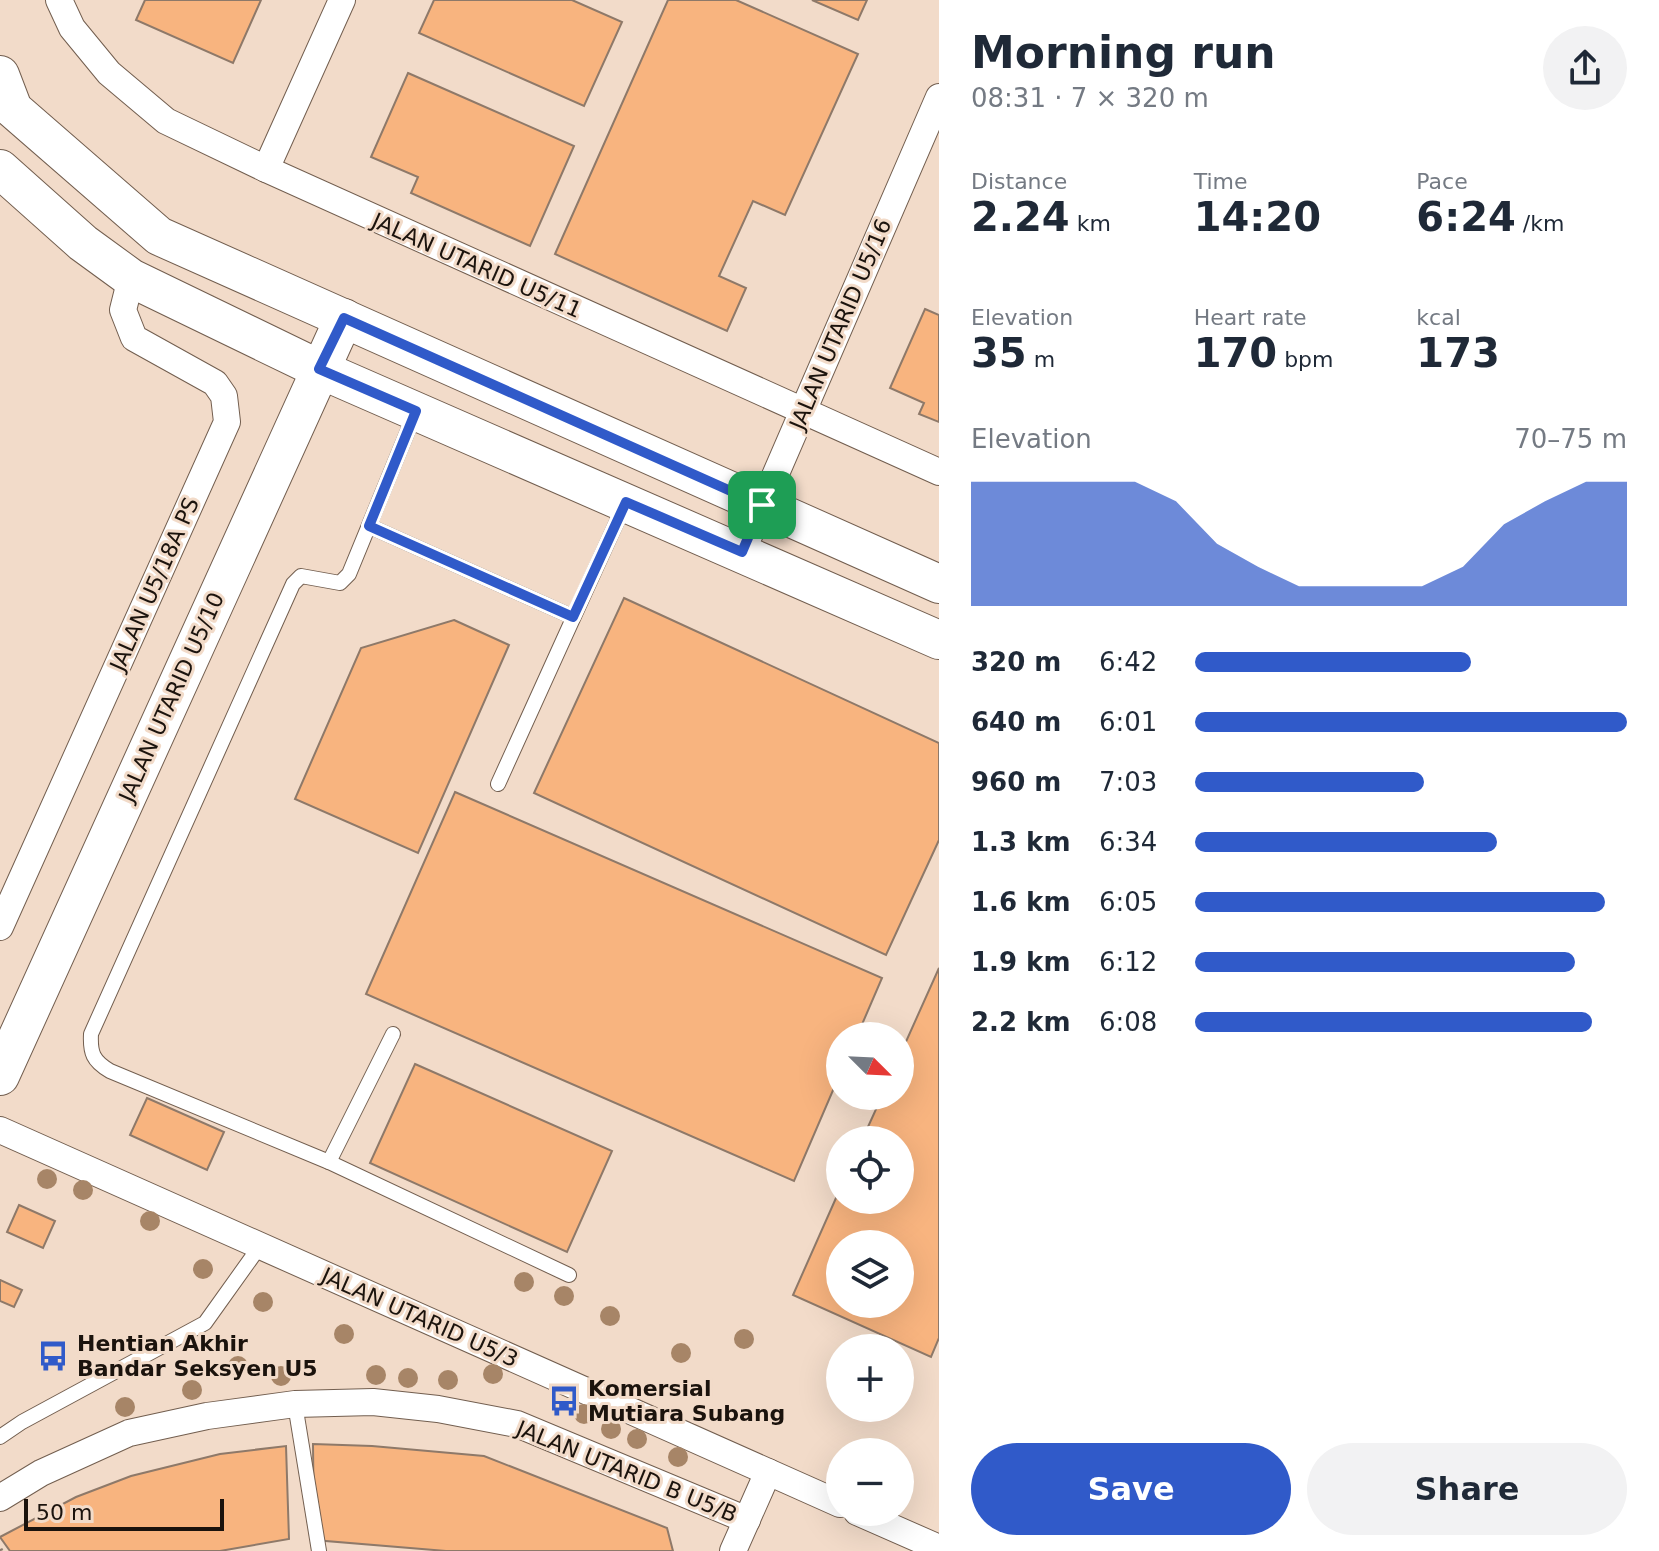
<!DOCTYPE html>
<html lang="en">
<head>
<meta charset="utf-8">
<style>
  body { margin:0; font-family:"DejaVu Sans",sans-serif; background:#f2f2f3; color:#1f2937; height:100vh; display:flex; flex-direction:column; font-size:30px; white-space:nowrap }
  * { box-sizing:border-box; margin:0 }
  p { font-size:26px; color:#747a83 }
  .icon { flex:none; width:44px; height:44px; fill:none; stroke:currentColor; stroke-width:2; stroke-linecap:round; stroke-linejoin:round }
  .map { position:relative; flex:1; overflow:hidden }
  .side { display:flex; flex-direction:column; background:#fff; width:720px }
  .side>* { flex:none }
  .needle { width:52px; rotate:114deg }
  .tools { position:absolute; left:826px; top:1022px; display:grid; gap:16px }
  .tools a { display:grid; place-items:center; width:88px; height:88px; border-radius:50%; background:#fff; box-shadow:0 8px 32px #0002; font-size:40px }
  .scale { position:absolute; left:24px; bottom:20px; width:200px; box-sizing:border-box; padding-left:8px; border:4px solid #1b130d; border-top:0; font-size:22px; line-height:28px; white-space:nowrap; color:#1b130d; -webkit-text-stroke:6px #f2dbc9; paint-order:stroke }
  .pin { position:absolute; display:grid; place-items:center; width:68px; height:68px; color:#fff; margin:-34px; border-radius:16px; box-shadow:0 4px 12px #0006 }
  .round { display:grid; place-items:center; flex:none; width:84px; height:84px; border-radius:42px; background:#f2f2f3 }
  .head { display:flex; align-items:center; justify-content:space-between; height:136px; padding:0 32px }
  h1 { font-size:44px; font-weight:600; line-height:60px }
  .stats { display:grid; grid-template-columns:repeat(3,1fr); gap:12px; height:136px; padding:8px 32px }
  .stats div { display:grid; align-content:center }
  .stats b { font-size:40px; font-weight:600 }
  .stats small { font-size:22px; font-weight:400 }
  .stats p { font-size:22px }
  .chart { height:224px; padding:16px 32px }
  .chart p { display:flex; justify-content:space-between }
  .chart svg { width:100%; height:144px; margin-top:8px; fill:#305ac9; opacity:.7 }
  .primary-button { display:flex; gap:16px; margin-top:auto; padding:16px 32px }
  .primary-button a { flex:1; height:92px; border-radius:48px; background:#305ac9; color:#fff; font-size:32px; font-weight:600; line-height:92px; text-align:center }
  .primary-button a+a { background:#f2f2f3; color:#1f2937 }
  ul { padding:0 32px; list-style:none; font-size:26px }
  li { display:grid; grid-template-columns:128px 96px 1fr; align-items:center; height:60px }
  li i { height:20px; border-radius:10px; background:#305ac9 }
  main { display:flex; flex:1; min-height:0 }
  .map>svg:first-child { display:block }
</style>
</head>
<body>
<main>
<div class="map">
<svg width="939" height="1551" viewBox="0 0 939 1551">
  <rect width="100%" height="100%" fill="#f2dbc9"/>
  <!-- building -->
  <g fill="#f8b47f" stroke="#8e7969" stroke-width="2" fill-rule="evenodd">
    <path d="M 145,0 L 261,0 L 233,63 L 136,20 Z"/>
    <path d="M 434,0 L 572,0 L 622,22 L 584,106 L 419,33 Z"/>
    <path d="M 668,0 L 736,0 L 858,54 L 785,215 L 753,201 L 719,276 L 746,288 L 727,331 L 555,254 Z"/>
    <path d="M 812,0 L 867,0 L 858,20 Z"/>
    <path d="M 408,73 L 574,146 L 530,246 L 411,193 L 418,177 L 371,157 Z"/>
    <path d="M 925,309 L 939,315 L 939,422 L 919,414 L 924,403 L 890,388 Z"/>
    <path d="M 624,598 L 939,743 L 939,840 L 886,955 L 534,793 Z"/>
    <path d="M 454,620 L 509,645 L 418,853 L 295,799 L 361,648 Z"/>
    <path d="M 455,792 L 882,978 L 857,1036 L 840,1036 L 840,1074 L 794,1181 L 366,994 Z"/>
    <path d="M 939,968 L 939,1338 L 931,1357 L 793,1295 L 840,1189 L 840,1200 L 900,1200 L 900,1140 L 862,1140 L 882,1096 L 900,1096 L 900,1055 ZM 840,1244 L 900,1244 L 900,1304 L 840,1304 Z"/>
    <path d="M 415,1064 L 612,1151 L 567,1252 L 370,1163 Z"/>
    <path d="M 147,1098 L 224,1132 L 207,1170 L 130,1135 Z"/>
    <path d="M 19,1205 L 55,1221 L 43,1248 L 7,1232 Z"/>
    <path d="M 0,1280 L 22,1290 L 14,1307 L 0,1301 Z"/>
    <path d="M 313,1444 L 372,1446 L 484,1456 L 667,1528 L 673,1551 L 446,1551 L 314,1540 Z"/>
    <path d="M 286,1446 L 289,1539 L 220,1551 L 10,1551 L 0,1537 L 76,1497 L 131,1476 L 220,1454 Z"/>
  </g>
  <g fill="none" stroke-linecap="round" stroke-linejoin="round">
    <!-- lane casing -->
    <g stroke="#725e4f" stroke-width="16">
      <g id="lane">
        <path d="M 416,411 L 349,574 L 340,583 L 301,576 L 293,584 L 91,1034 C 90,1053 93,1061 110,1071 L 329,1162 L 569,1275"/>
        <path d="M 369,526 L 573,617"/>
        <path d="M 498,784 L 624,506"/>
        <path d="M 329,1162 L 393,1034"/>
        <path d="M 295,1404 L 319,1551"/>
        <path d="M 0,1437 L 22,1422 L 205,1323 L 260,1246"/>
      </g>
    </g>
    <!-- street casing -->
    <g stroke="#725e4f" stroke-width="28">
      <g id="street">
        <path d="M 59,0 L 72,28 L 109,73 L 166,121 L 266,169 L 939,472"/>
        <path d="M 266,169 L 342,0"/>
        <path d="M 742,552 L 939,97"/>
        <path d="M 0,927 L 227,422 L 224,396 L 215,383 L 134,338 L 123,310 L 131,278"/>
        <path d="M 0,1130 L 840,1504"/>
        <path d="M 0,1498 L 41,1473 L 129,1433 L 207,1416 L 295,1404 L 373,1402 L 438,1409 L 517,1424 L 747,1520"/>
        <path d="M 857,1512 L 939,1548"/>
        <path d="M 733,1551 L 768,1472"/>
      </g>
    </g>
    <!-- secondary casing -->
    <g stroke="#725e4f" stroke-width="40">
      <g id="secondary">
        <path d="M 0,75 L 13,109 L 159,236 L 939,584"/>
        <path d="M 0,169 L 83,243 L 131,278 L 319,369 L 939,640"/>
        <path d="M 0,1076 L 344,318"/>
      </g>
    </g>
    <!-- path -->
    <path stroke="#8c7c70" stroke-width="5" stroke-dasharray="8 4" stroke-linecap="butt" d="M 0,1549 L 1,1551"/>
    <!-- lane -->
    <use href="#lane" stroke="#fff" stroke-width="14"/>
    <!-- street -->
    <use href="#street" stroke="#fff" stroke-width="26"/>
    <!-- secondary -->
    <use href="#secondary" stroke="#fff" stroke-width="38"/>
  </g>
  <!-- trees -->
  <g fill="#a78567">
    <circle cx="47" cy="1179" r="10"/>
    <circle cx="83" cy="1190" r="10"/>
    <circle cx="150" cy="1221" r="10"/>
    <circle cx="203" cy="1269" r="10"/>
    <circle cx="524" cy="1282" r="10"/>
    <circle cx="564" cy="1296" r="10"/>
    <circle cx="263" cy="1302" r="10"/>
    <circle cx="610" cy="1316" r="10"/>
    <circle cx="344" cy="1334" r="10"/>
    <circle cx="744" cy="1339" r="10"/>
    <circle cx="681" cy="1353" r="10"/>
    <circle cx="238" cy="1366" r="10"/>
    <circle cx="493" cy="1374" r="10"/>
    <circle cx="376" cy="1375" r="10"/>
    <circle cx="281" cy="1376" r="10"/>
    <circle cx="408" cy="1378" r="10"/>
    <circle cx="448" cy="1380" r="10"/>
    <circle cx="192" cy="1390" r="10"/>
    <circle cx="125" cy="1407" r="10"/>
    <circle cx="584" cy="1414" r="10"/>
    <circle cx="611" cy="1429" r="10"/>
    <circle cx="637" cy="1439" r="10"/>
    <circle cx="678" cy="1457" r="10"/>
  </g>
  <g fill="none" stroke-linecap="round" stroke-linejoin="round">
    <!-- route casing -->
    <g stroke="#fff" stroke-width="16">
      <path id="route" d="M 344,318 L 762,505 L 742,552 L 626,502 L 573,617 L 369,526 L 416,411 L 319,369 Z"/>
    </g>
    <!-- route -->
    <use href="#route" stroke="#305ac9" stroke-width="10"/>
  </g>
  <!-- icons -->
  <defs>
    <g id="bus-bare" transform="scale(2.4)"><path d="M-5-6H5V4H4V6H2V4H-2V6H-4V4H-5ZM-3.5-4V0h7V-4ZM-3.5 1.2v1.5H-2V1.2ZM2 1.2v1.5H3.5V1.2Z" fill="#305ac9" stroke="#f2dbc9" stroke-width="2.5" paint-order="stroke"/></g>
  </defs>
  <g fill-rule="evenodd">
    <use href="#bus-bare" x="53" y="1356"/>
    <use href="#bus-bare" x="564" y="1401"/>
  </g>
  <g text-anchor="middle" stroke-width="6" stroke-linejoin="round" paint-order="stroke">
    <!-- street labels -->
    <g font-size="22" fill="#1b130d" stroke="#f2dbc9">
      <text transform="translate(477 265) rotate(24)" y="8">JALAN UTARID U5/11</text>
      <text transform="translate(840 324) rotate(-67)" y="8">JALAN UTARID U5/16</text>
      <text transform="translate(154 584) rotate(-66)" y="8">JALAN U5/18A PS</text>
      <text transform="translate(171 697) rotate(-66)" y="8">JALAN UTARID U5/10</text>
      <text transform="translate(420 1317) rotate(24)" y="8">JALAN UTARID U5/3</text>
      <text transform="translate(627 1471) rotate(22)" y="8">JALAN UTARID B U5/B</text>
    </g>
    <!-- poi labels -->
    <g font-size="22" font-weight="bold" fill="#1b130d" stroke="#f2dbc9" text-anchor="start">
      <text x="77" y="1351">Hentian Akhir<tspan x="77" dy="25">Bandar Seksyen U5</tspan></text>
      <text x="588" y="1396">Komersial<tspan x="588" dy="25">Mutiara Subang</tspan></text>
    </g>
  </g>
</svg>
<div class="tools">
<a><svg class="needle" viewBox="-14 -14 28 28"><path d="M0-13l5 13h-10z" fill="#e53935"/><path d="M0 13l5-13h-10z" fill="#747a83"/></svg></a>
<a><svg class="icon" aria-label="locate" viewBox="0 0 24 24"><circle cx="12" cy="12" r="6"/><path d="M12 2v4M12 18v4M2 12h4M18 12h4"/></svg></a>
<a><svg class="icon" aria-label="layers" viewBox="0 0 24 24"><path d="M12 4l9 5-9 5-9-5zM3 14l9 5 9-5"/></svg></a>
<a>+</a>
<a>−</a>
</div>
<div class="scale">50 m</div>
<div class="pin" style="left:762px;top:505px;background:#1e9e55"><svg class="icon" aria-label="arrive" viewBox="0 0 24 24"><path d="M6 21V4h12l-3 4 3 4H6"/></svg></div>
</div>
<section class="side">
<div class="head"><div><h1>Morning run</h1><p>08:31 · 7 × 320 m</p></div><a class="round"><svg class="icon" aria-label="share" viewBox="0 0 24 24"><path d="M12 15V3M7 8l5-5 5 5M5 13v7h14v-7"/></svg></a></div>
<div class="stats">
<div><p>Distance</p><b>2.24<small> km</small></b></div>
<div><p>Time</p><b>14:20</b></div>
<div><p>Pace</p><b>6:24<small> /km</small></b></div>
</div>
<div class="stats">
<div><p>Elevation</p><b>35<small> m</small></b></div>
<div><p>Heart rate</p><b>170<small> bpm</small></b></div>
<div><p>kcal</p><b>173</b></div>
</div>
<div class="chart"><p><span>Elevation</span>70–75 m</p>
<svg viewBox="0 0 160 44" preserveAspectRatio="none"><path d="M0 44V6L10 6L20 6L30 6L40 6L50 12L60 25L70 32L80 38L90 38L100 38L110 38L120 32L130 19L140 12L150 6L160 6V44z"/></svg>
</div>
<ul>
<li><b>320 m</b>6:42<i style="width:64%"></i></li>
<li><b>640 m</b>6:01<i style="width:100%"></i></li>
<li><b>960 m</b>7:03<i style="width:53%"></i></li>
<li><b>1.3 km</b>6:34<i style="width:70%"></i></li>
<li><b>1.6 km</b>6:05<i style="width:95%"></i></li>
<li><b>1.9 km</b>6:12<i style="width:88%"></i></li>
<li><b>2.2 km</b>6:08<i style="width:92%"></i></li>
</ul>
<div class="primary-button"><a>Save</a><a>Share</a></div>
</section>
</main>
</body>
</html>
